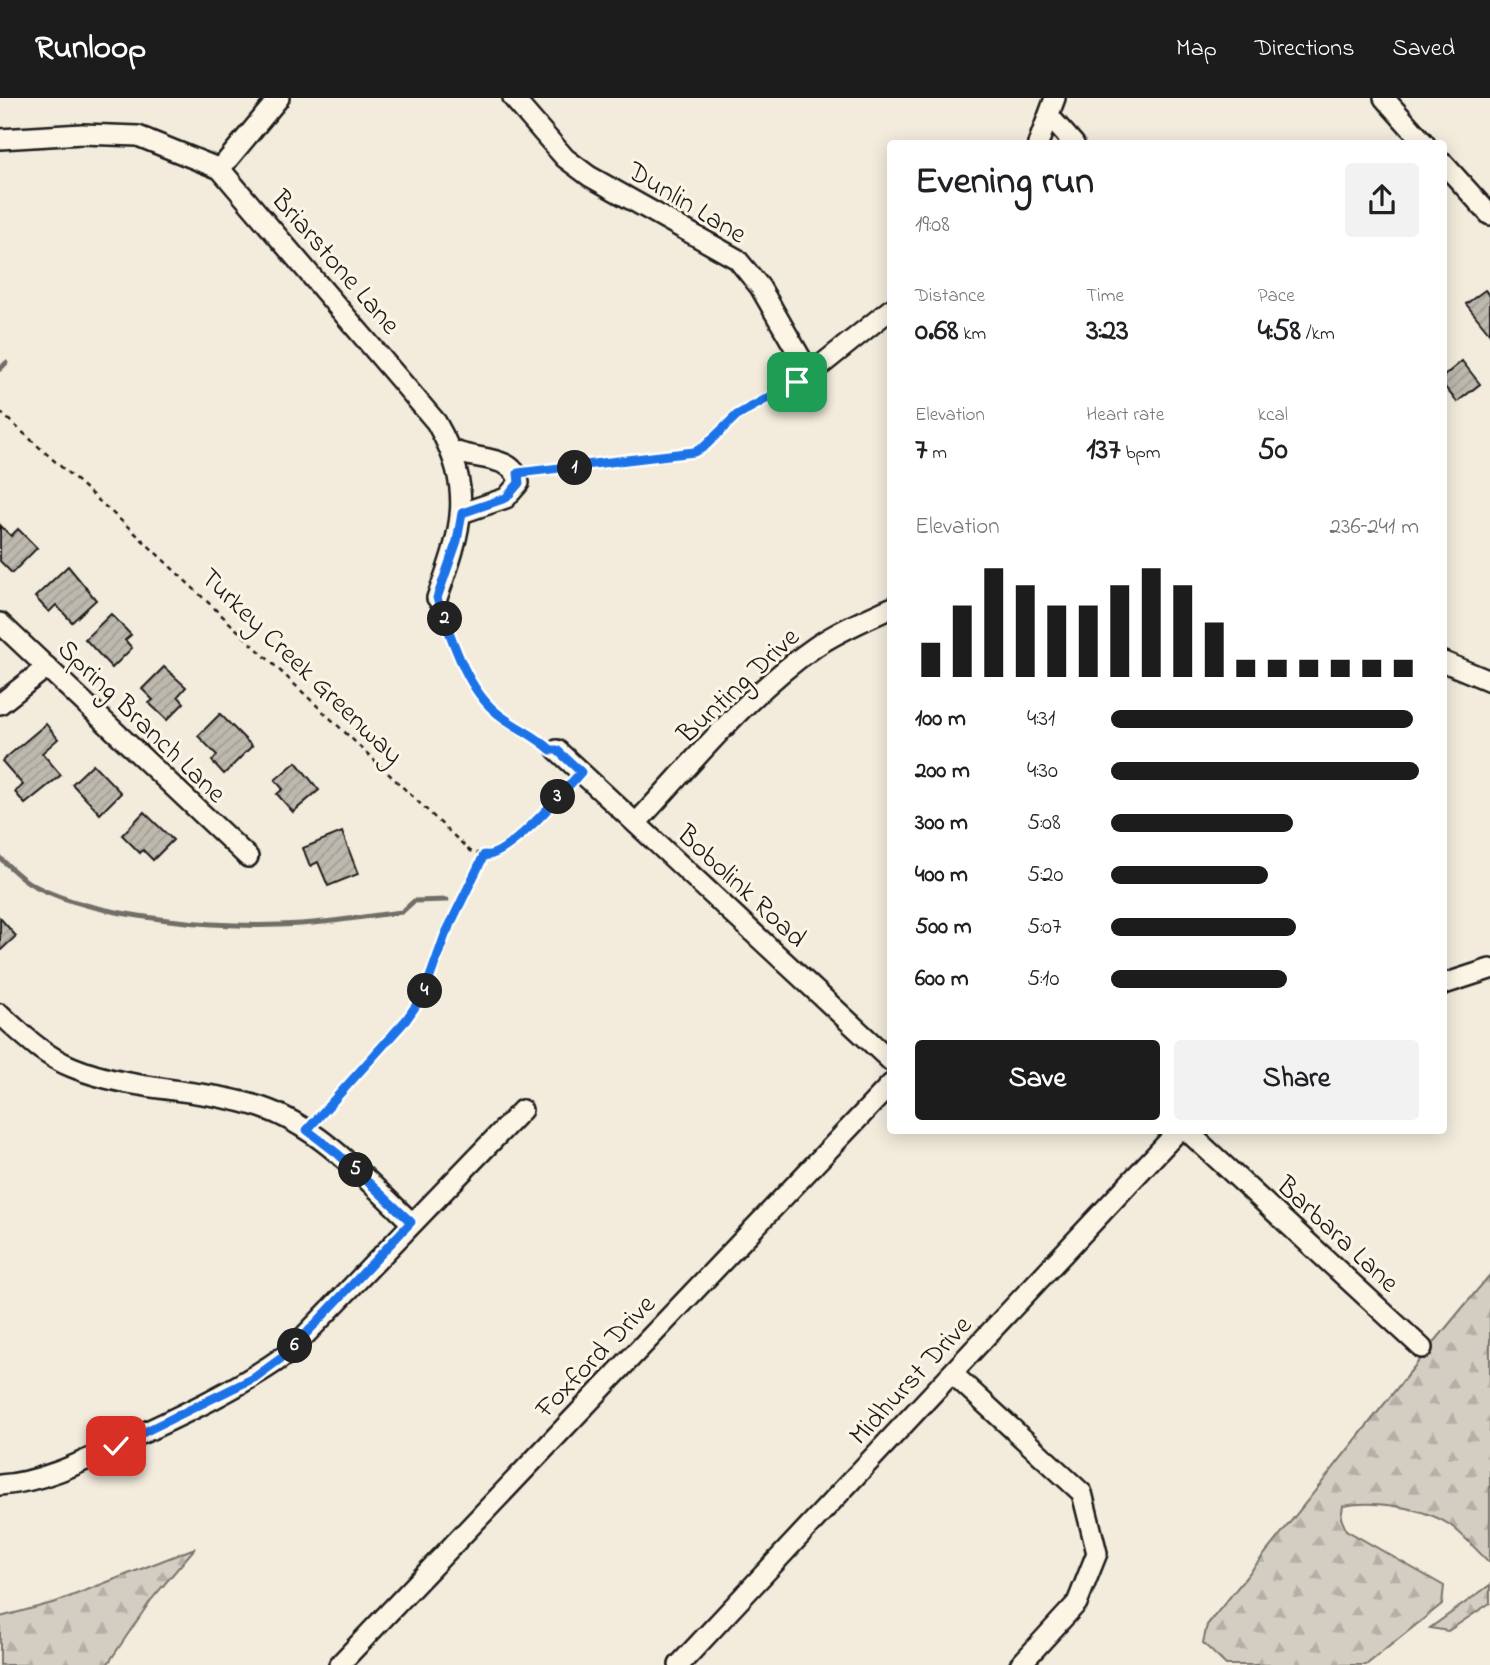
<!DOCTYPE html>
<html lang="en">
<head>
<meta charset="utf-8">
<style>
  body { margin:0; font-family:"Indie Flower",sans-serif; background:#f2f2f2; color:#202124; height:100vh; display:flex; flex-direction:column; font-size:26px; white-space:nowrap }
  * { box-sizing:border-box; margin:0 }
  p { font-size:23px; color:#757577 }
  .icon { flex:none; width:38px; height:38px; fill:none; stroke:currentColor; stroke-width:2; stroke-linecap:round; stroke-linejoin:round }
  .map { position:relative; flex:1; overflow:hidden }
  .drawer { position:absolute; left:887px; top:42px; width:560px; height:994px; display:flex; flex-direction:column; background:#fff; border-radius:7px; box-shadow:0 4px 18px #0003 }
  .drawer>* { flex:none }
  .pin { position:absolute; display:grid; place-items:center; width:60px; height:60px; color:#fff; margin:-30px; border-radius:14px; box-shadow:0 4px 10px #0006 }
  .km { position:absolute; width:35px; height:35px; margin:-18px; border-radius:50%; background:#222; color:#fff; font-size:19px; line-height:35px; text-align:center }
  .round { display:grid; place-items:center; flex:none; width:74px; height:74px; border-radius:7px; background:#f2f2f2 }
  .headline { display:flex; align-items:center; justify-content:space-between; height:119px; padding:0 28px }
  h1 { font-size:38px; font-weight:700; line-height:52px }
  .figures { display:grid; grid-template-columns:repeat(3,1fr); gap:10px; height:119px; padding:7px 28px }
  .figures div { display:grid; align-content:center }
  .figures b { font-size:30px; font-weight:700 }
  .figures small { font-size:19px; font-weight:400 }
  .figures p { font-size:19px }
  .chart { height:196px; padding:14px 28px }
  .chart p { display:flex; justify-content:space-between }
  .chart svg { width:100%; height:126px; margin-top:7px; stroke:#1c1c1c; stroke-width:6 }
  .button { display:flex; gap:14px; margin-top:auto; padding:14px 28px }
  .button a { flex:1; height:80px; border-radius:7px; background:#1c1c1c; color:#fff; font-size:28px; font-weight:700; line-height:80px; text-align:center }
  .button a+a { background:#f2f2f2; color:#202124 }
  ul { padding:0 28px; list-style:none; font-size:23px }
  li { display:grid; grid-template-columns:112px 84px 1fr; align-items:center; height:52px }
  li i { height:18px; border-radius:9px; background:#1c1c1c }
  header { display:flex; align-items:center; gap:42px; box-sizing:border-box; height:98px; padding:0 35px; background:#1c1c1c; color:#fff }
  header strong { font-size:33px }
  nav { display:flex; gap:38px; margin-inline-start:auto; font-size:24px }
  .map>svg:first-child { display:block }
</style>
</head>
<body>
<header>
<strong>Runloop</strong>
<nav><a>Map</a><a>Directions</a><a>Saved</a></nav>
</header>
<div class="map">
<svg width="1490" height="1567" viewBox="0 0 1490 1567">
  <defs>
    <pattern id="forest-firs" width="22" height="20" patternUnits="userSpaceOnUse" patternTransform="scale(1.75)"><rect width="22" height="20" fill="#d3cec1"/><path d="M5 1l3.5 6h-7zM16 11l3.5 6h-7z" fill="#b5b0a5"/></pattern>
    <pattern id="building-hatch" width="6" height="6" patternUnits="userSpaceOnUse" patternTransform="scale(1.75)"><rect width="6" height="6" fill="#beb9ae"/><path d="M-1 1l2-2M0 6l6-6M5 7l2-2" fill="none" stroke="#a39e95"/></pattern>
  </defs>
  <rect width="100%" height="100%" fill="#f3ecdd"/>
  <filter id="ink" filterUnits="userSpaceOnUse"><feTurbulence type="fractalNoise" baseFrequency=".0143" numOctaves="2"/><feDisplacementMap in="SourceGraphic" scale="14" xChannelSelector="R" yChannelSelector="G"/><feConvolveMatrix kernelMatrix="1 2 1 2 8 2 1 2 1" color-interpolation-filters="sRGB"/></filter>
  <g filter="url(#ink)">
    <!-- forest -->
    <g fill="url(#forest-firs)" stroke="#78756e" stroke-width="2">
      <path d="M 1490,1177 L 1490,1465 C 1477,1453 1464,1437 1450,1427 C 1423,1409 1373,1402 1343,1408 L 1341,1420 L 1346,1432 L 1444,1488 L 1442,1506 L 1366,1567 L 1226,1567 L 1203,1545 L 1207,1527 C 1303,1411 1393,1291 1490,1177 Z"/>
      <path d="M 195,1450 L 151,1502 L 107,1567 L 0,1567 L 0,1519 L 56,1504 Z"/>
      <path d="M 1490,1487 L 1490,1505 L 1448,1533 L 1430,1530 Z"/>
    </g>
    <g fill="none" stroke-linecap="round" stroke-linejoin="round">
      <!-- stream -->
      <g stroke="#716e68" stroke-width="5">
        <path d="M 0,271 L 6,265"/>
        <path d="M 0,760 C 10,769 21,781 33,787 C 99,822 227,831 301,826 C 334,824 368,818 402,814 L 414,803 L 447,802"/>
      </g>
    </g>
    <!-- building -->
    <g fill="url(#building-hatch)" stroke="#1c1c1c" stroke-width="2">
      <path d="M 1485,192 L 1490,198 L 1490,236 L 1466,206 Z"/>
      <path d="M 1462,263 L 1480,286 L 1457,304 L 1444,288 L 1444,278 Z"/>
      <path d="M 0,427 L 11,438 L 18,431 L 37,450 L 12,475 L 0,463 Z"/>
      <path d="M 68,468 L 96,502 L 72,524 L 56,507 L 49,514 L 35,499 Z"/>
      <path d="M 111,516 L 131,537 L 125,542 L 132,550 L 112,570 L 85,541 Z"/>
      <path d="M 164,569 L 186,589 L 178,598 L 184,605 L 167,622 L 149,605 L 153,602 L 142,591 Z"/>
      <path d="M 220,616 L 252,648 L 224,676 L 212,663 L 217,657 L 198,638 Z"/>
      <path d="M 46,626 L 58,641 L 42,655 L 61,677 L 25,706 L 15,694 L 23,687 L 2,663 Z"/>
      <path d="M 296,664 L 319,692 L 293,714 L 277,696 L 283,691 L 275,682 Z"/>
      <path d="M 93,666 L 121,695 L 100,716 L 72,686 Z"/>
      <path d="M 144,714 L 173,742 L 153,762 L 143,752 L 140,755 L 122,737 Z"/>
      <path d="M 342,734 L 358,776 L 328,788 L 318,764 L 310,768 L 303,750 Z"/>
      <path d="M 0,820 L 16,838 L 0,853 Z"/>
    </g>
    <g fill="none" stroke-linecap="round" stroke-linejoin="round">
      <!-- minor casing -->
      <g stroke="#1c1c1c" stroke-width="24">
        <g id="minor">
          <path d="M 513,0 L 565,60 L 589,78 L 737,161 L 760,189 L 810,276"/>
          <path d="M 1384,0 L 1425,46"/>
          <path d="M 1050,19 L 1074,46"/>
          <path d="M 0,41 L 82,36 L 138,38 L 220,71 L 436,324 C 475,392 462,431 437,500"/>
          <path d="M 1038,46 L 1055,0"/>
          <path d="M 1444,66 L 1490,117"/>
          <path d="M 220,71 L 279,0"/>
          <path d="M 786,291 L 810,276 L 891,211"/>
          <path d="M 452,352 C 474,363 515,356 519,385 L 506,400 L 462,415"/>
          <path d="M 0,525 L 248,759"/>
          <path d="M 1444,564 L 1490,583"/>
          <path d="M 0,606 L 47,569"/>
          <path d="M 557,652 L 891,963"/>
          <path d="M 636,725 C 693,665 747,596 815,549 C 838,533 865,522 891,510"/>
          <path d="M 1444,886 L 1490,871"/>
          <path d="M 0,916 C 22,936 44,958 72,969 C 132,994 199,989 260,1009 C 321,1029 366,1082 411,1124"/>
          <path d="M 1186,1032 L 1422,1250"/>
          <path d="M 953,1276 L 1082,1395 L 1097,1455 L 1077,1505 L 1020,1567"/>
          <path d="M 0,1387 C 45,1384 86,1362 126,1343 C 182,1317 237,1292 287,1256 L 522,1012"/>
          <path d="M 339,1567 L 891,986"/>
          <path d="M 679,1567 L 1179,1032"/>
        </g>
      </g>
      <!-- path -->
      <g stroke="#1c1c1c" stroke-width="2.5" stroke-dasharray="5 5" stroke-linecap="butt">
        <path d="M 0,314 L 136,436 L 470,753 L 489,758 L 501,754 L 569,688"/>
        <path d="M 534,371 L 565,372 L 694,354 L 704,349 L 737,317 L 770,300"/>
        <path d="M 443,516 L 463,564 L 491,609 L 542,644"/>
        <path d="M 318,1019 L 406,922 L 424,896 L 445,837 L 484,757"/>
      </g>
      <!-- minor -->
      <use href="#minor" stroke="#fcf5e5" stroke-width="19"/>
    </g>
  </g>
  <g fill="none" stroke-linecap="round" stroke-linejoin="round" filter="url(#ink)">
    <!-- route casing -->
    <g stroke="#fff" stroke-width="14">
      <path id="route" d="M 116,1348 L 254,1280 L 287,1256 L 411,1124 L 338,1056 L 307,1032 L 406,922 L 424,896 L 445,837 L 484,757 C 506,762 565,692 581,674 L 557,652 L 551,652 C 535,637 514,629 497,615 C 465,589 451,538 437,500 L 457,443 L 462,415 L 506,400 L 519,385 L 518,375 L 694,354 L 704,349 L 737,317 L 797,284"/>
    </g>
    <!-- route -->
    <use href="#route" stroke="#1a73e8" stroke-width="9"/>
  </g>
  <g text-anchor="middle" stroke-width="6" stroke-linejoin="round" paint-order="stroke">
    <!-- street labels -->
    <g font-size="28" fill="#1c1c1c" stroke="#fcf5e5">
      <text transform="translate(688 103) rotate(31)" y="10">Dunlin Lane</text>
      <text transform="translate(337 163) rotate(49)" y="10">Briarstone Lane</text>
      <text transform="translate(303 567) rotate(44)" y="10">Turkey Creek Greenway</text>
      <text transform="translate(737 586) rotate(-43)" y="10">Bunting Drive</text>
      <text transform="translate(143 622) rotate(44)" y="10">Spring Branch Lane</text>
      <text transform="translate(743 787) rotate(43)" y="10">Bobolink Road</text>
      <text transform="translate(1339 1135) rotate(43)" y="10">Barbara Lane</text>
      <text transform="translate(594 1257) rotate(-46)" y="10">Foxford Drive</text>
      <text transform="translate(909 1281) rotate(-47)" y="10">Midhurst Drive</text>
    </g>
  </g>
</svg>
<div class="pin" style="left:797px;top:284px;background:#1e9e55"><svg class="icon" aria-label="arrive" viewBox="0 0 24 24"><path d="M6 21V4h12l-3 4 3 4H6"/></svg></div>
<div class="pin" style="left:116px;top:1348px;background:#d93025"><svg class="icon" aria-label="check" viewBox="0 0 24 24"><path d="M5 12l5 5 9-10"/></svg></div>
<b class="km" style="left:575px;top:370px">1</b>
<b class="km" style="left:445px;top:521px">2</b>
<b class="km" style="left:558px;top:699px">3</b>
<b class="km" style="left:425px;top:893px">4</b>
<b class="km" style="left:356px;top:1072px">5</b>
<b class="km" style="left:295px;top:1248px">6</b>
<section class="drawer">
<div class="headline"><div><h1>Evening run</h1><p>19:08</p></div><a class="round"><svg class="icon" aria-label="share" viewBox="0 0 24 24"><path d="M12 15V3M7 8l5-5 5 5M5 13v7h14v-7"/></svg></a></div>
<div class="figures">
<div><p>Distance</p><b>0.68<small> km</small></b></div>
<div><p>Time</p><b>3:23</b></div>
<div><p>Pace</p><b>4:58<small> /km</small></b></div>
</div>
<div class="figures">
<div><p>Elevation</p><b>7<small> m</small></b></div>
<div><p>Heart rate</p><b>137<small> bpm</small></b></div>
<div><p>kcal</p><b>50</b></div>
</div>
<div class="chart"><p><span>Elevation</span>236–241 m</p>
<svg viewBox="0 0 160 44" preserveAspectRatio="none"><path d="M5 44V32M15 44V19M25 44V6M35 44V12M45 44V19M55 44V19M65 44V12M75 44V6M85 44V12M95 44V25M105 44V38M115 44V38M125 44V38M135 44V38M145 44V38M155 44V38"/></svg>
</div>
<ul>
<li><b>100 m</b>4:31<i style="width:98%"></i></li>
<li><b>200 m</b>4:30<i style="width:100%"></i></li>
<li><b>300 m</b>5:08<i style="width:59%"></i></li>
<li><b>400 m</b>5:20<i style="width:51%"></i></li>
<li><b>500 m</b>5:07<i style="width:60%"></i></li>
<li><b>600 m</b>5:10<i style="width:57%"></i></li>
</ul>
<div class="button"><a>Save</a><a>Share</a></div>
</section>
</div>
</body>
</html>
